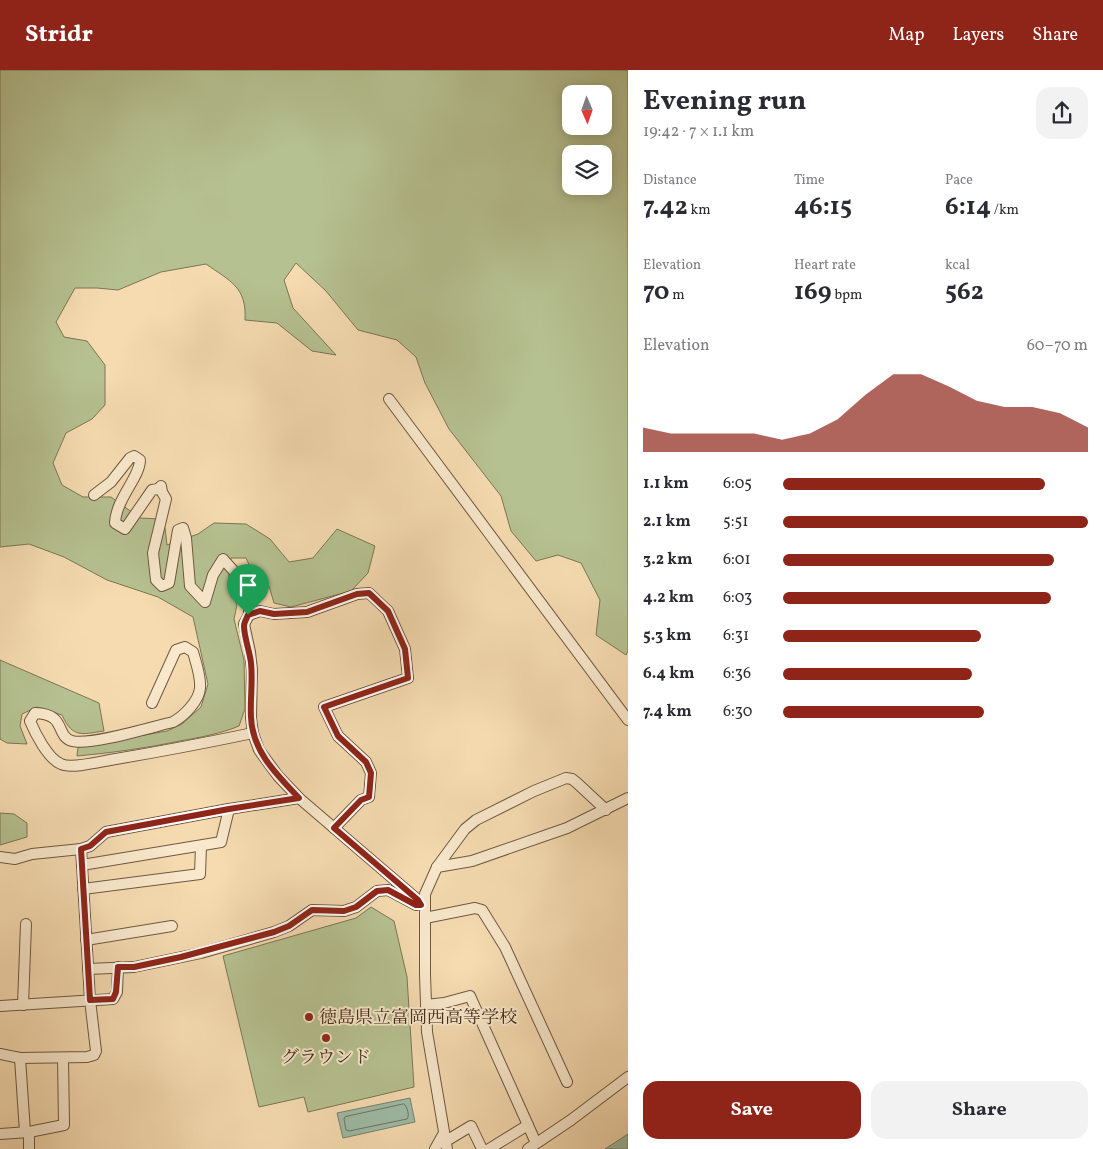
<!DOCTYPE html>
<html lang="en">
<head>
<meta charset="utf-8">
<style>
  body { margin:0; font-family:Vollkorn,"Noto Serif JP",serif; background:#f2f2f3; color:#2b2b33; height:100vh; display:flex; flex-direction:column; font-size:19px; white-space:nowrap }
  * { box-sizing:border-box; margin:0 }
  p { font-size:16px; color:#7c7c81 }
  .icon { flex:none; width:28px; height:28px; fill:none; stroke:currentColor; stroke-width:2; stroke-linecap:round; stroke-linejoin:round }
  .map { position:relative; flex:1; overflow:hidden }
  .drawer { display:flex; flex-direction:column; background:#fff; width:475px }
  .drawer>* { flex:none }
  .needle { width:32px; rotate:178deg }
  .buttons { position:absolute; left:562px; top:15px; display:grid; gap:10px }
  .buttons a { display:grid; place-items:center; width:50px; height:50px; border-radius:10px; background:#fff; box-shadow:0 2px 12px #0003; font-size:25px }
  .pin { position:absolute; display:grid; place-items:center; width:42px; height:42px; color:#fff; margin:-51px -21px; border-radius:50% 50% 50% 0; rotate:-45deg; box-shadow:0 0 5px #0007 }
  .pin .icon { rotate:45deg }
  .round { display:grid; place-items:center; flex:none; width:52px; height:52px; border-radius:15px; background:#f2f2f3 }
  .head { display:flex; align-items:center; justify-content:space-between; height:85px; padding:0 15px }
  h1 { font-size:28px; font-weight:700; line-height:38px }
  .stats { display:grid; grid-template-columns:repeat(3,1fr); gap:8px; height:85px; padding:5px 15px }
  .stats div { display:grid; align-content:center }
  .stats b { font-size:25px; font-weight:700 }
  .stats small { font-size:14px; font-weight:400 }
  .stats p { font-size:14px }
  .chart { height:140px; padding:10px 15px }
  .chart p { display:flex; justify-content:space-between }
  .chart svg { width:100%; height:90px; margin-top:5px; fill:#8f2418; opacity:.7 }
  .button { display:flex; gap:10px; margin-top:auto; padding:10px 15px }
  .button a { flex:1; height:58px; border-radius:15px; background:#8f2418; color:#fff; font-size:20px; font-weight:700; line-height:58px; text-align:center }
  .button a+a { background:#f2f2f3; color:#2b2b33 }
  ul { padding:0 15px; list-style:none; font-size:16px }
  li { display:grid; grid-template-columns:80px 60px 1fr; align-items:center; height:38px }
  li i { height:12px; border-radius:6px; background:#8f2418 }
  header { display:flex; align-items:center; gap:30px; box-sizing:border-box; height:70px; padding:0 25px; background:#8f2418; color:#fff }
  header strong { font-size:24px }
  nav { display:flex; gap:28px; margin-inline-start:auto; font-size:18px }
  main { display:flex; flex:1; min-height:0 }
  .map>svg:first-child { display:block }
</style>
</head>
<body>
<header>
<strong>Stridr</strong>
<nav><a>Map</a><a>Layers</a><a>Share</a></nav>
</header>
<main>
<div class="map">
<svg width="628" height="1079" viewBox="0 0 628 1079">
  <rect width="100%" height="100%" fill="#f6dbb1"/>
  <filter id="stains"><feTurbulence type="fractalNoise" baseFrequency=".004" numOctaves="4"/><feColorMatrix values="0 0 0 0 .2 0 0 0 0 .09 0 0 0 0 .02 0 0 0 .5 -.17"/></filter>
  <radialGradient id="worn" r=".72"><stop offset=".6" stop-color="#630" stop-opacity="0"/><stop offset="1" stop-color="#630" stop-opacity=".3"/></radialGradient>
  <!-- green -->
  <g fill="#b6c191" stroke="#7c7656" fill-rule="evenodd">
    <path d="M 0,0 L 628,0 L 628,581 L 626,585 L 596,565 L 600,530 L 581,493 L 558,485 L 536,491 L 511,461 L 501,426 L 449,359 L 425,313 L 416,287 L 397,270 L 358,260 L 326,221 L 296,193 L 284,210 L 293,238 L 336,285 L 312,281 L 277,253 L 245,250 C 247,217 230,211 206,194 L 161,202 L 118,220 L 97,218 L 75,218 L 56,252 L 64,267 L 87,271 L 105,295 L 105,335 L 92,349 L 66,363 L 53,393 L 62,415 L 83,427 L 111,427 L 140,448 L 160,449 L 165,458 L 167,475 L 198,464 L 214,453 L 246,454 L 270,469 L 289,492 L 313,488 L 337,459 L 375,476 L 368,503 L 351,521 L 291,537 L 274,533 L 269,516 L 257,512 L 246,488 L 231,488 L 228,515 L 237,535 L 234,549 L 244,590 L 245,639 L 239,656 C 220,664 201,667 180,671 C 146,678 112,683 77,686 L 78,677 L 167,661 L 182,654 L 201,637 L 208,614 L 193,547 L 158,527 L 107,510 L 64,487 L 29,474 L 0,477 ZM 571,24 L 604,24 L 604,56 L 571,56 ZM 571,84 L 604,84 L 604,116 L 571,116 Z"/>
    <path d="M 0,590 L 99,633 L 104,661 C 82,664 73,669 62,645 L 37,637 L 22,644 L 20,656 L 27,674 L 7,673 L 0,669 Z"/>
    <path d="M 0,743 L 14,744 L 27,753 L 27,767 L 0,775 Z"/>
    <path d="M 371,837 L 394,851 L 407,907 L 414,1017 L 308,1042 L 304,1027 L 259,1037 L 223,886 L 356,848 Z"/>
  </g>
  <!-- water -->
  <g fill="#9ebca7" stroke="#79826f">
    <path d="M 410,1028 L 415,1052 L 343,1068 L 337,1043 Z"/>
    <path d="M 628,1064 L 628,1079 L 605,1079 Z"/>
  </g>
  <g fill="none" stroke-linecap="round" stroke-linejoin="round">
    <!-- shore -->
    <path stroke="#707460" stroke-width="1" d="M 404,1034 C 407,1036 410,1046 407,1049 L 349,1061 L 346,1060 L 344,1049 L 345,1047 Z"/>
    <!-- minor casing -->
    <g stroke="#6f5840" stroke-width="12">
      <g id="minor">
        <path d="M 389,329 L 628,650"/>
        <path d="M 94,425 L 111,412 L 130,388 L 134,386 L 140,390 C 140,407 116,429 115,453 L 125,459 L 152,420 L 158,419 L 161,416 L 162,422 L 166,429 L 153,483 L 156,510 L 162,516 L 169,513 L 178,460 L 183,458 L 186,468 L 190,516 L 205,532 L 213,505 L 223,489 L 249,518 L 249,545 L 244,554 L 250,582 L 252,600 L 251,648 L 253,663 L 259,680 L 278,706 L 299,728 L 418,830 L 421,835"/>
        <path d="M 249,545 L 260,541 L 274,544 L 307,542 L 357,524 L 369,523 L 388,541 L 405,579 L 408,608 L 324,637 L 338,666 L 366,692 L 371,703 L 369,727 L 361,730 L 334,758"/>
        <path d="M 152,633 L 176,580 L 185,577 L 193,582 C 196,593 201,606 200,618 C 199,631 184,646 173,652 C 152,657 90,676 72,671 C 55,666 67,644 35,643 L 30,651 C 35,663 48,689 61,694 C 70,699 99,692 110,690 C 158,682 205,673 253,663"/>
        <path d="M 0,787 L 15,789 L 32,784 L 81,779 L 90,776 L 106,762 L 229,739 L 299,728"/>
        <path d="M 82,795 L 221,772 L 229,739"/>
        <path d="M 437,797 L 472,791 L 567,758 L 628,728"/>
        <path d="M 83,819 L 200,804 L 201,776"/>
        <path d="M 425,848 L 475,838 L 482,840 L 505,877 L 567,1012"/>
        <path d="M 86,870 L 172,856"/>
        <path d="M 88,899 L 134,897 L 201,883 L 274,862 L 289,856 L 312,840 L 344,841 L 356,837 L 377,821 L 388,820 L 416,835"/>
        <path d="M 23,935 L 26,854"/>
        <path d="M 426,935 L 444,933 L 470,926 L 536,1073"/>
        <path d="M 0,936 L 113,929 L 117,922 L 118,897"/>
        <path d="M 0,984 L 20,988 L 87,987 L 94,985 L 96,981 L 90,930 L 81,779"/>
        <path d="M 20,988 L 25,1062"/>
        <path d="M 29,1062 L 29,1079"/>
        <path d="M 0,1064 L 29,1062 L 64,1055 L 63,988"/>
        <path d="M 446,1071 L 471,1056 L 482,1079"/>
        <path d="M 435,1079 L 444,1063"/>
        <path d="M 447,1079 L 427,962 L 425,905 L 425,824 L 437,797 L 465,759 L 476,750 L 534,721 L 566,708 L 572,709 L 577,713 L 606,740"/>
        <path d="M 489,1079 L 528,1055"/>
        <path d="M 528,1079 L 571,1050 L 628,1007"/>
      </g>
    </g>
    <!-- minor -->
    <use href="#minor" stroke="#f9e8cc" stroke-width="10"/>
  </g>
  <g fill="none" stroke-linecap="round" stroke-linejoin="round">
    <!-- route casing -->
    <g stroke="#fff" stroke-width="10">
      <path id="route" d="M 369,523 L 388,541 L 405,579 L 408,608 L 324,637 L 338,666 L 366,692 L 371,703 L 369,727 L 361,730 L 334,758 L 418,830 L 421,835 L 416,835 L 388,820 L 377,821 L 356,837 L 344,841 L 312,840 L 289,856 L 274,862 L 181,887 L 134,897 L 118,897 L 116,922 L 113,929 L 90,930 L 81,779 L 90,776 L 106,762 L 229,739 L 299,728 C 277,705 252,681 251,647 C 250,629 253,611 251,593 C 250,582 244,567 244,556 C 244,552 247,548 248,545 L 260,541 L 274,544 L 307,542 L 357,524 Z"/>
    </g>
    <!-- route -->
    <use href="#route" stroke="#8f2418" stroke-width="6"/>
  </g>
  <!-- markers -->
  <g fill="#8f2418" stroke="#f9e8cc" stroke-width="2">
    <circle cx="309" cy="947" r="5"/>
    <circle cx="326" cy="968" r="5"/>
  </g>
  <g text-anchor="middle" stroke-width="4" stroke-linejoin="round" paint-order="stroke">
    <!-- poi labels -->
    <g font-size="18" fill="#422c1a" stroke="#f9e8cc" text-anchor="start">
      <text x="319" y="953">徳島県立富岡西高等学校</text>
      <text x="326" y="993" text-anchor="middle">グラウンド</text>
    </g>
  </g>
  <rect width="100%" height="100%" filter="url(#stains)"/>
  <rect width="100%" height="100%" fill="url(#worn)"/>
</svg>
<div class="buttons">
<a><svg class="needle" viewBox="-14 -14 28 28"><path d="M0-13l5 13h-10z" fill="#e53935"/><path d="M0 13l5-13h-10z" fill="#7c7c81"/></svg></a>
<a><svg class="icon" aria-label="layers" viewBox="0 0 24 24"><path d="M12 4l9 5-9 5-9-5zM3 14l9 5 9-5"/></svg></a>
</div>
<div class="pin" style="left:248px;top:545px;background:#1e9e55"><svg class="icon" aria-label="arrive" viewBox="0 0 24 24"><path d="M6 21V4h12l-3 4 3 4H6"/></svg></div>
</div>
<section class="drawer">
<div class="head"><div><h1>Evening run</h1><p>19:42 · 7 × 1.1 km</p></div><a class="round"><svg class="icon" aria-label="share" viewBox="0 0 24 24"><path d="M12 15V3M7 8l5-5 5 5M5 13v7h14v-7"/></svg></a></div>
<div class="stats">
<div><p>Distance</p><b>7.42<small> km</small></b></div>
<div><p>Time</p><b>46:15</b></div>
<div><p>Pace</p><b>6:14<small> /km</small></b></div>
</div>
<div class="stats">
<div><p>Elevation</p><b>70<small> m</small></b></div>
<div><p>Heart rate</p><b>169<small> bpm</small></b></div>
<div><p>kcal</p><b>562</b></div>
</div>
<div class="chart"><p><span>Elevation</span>60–70 m</p>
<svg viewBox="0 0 160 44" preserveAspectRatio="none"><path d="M0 44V32L10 35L20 35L30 35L40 35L50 38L60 35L70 28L80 16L90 6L100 6L110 12L120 19L130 22L140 22L150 25L160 32V44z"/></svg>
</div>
<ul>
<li><b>1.1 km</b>6:05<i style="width:86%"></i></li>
<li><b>2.1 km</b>5:51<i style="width:100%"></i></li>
<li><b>3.2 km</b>6:01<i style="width:89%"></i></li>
<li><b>4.2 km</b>6:03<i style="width:88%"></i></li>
<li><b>5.3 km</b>6:31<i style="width:65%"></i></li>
<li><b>6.4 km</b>6:36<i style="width:62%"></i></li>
<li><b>7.4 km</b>6:30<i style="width:66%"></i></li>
</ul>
<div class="button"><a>Save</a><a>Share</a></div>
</section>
</main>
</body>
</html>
